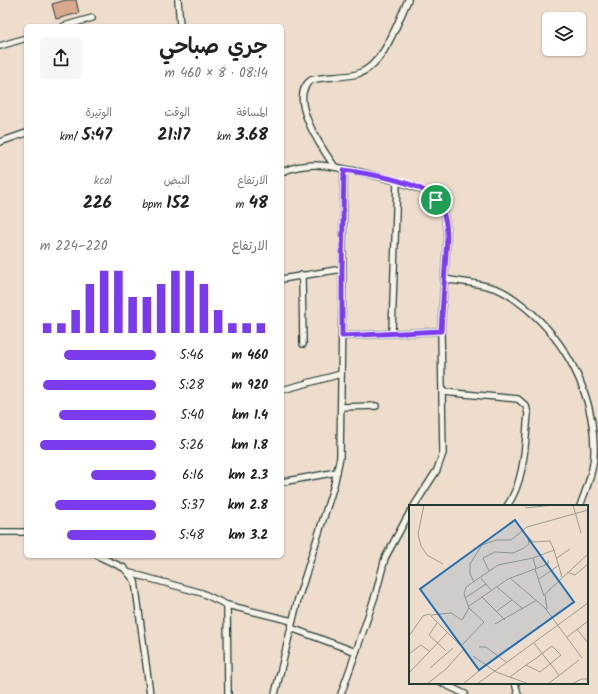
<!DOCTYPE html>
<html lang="ar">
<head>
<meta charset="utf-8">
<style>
  body { margin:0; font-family:Kalam,"Playpen Sans Arabic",sans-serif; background:#f6f6f6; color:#222; direction:rtl; height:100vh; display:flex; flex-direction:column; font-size:15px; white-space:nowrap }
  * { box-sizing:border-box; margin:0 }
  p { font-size:13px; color:#767676 }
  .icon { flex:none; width:22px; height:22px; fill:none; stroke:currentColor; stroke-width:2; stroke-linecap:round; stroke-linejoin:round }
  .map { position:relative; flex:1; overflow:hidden; direction:ltr }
  .panel { position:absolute; left:24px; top:24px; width:260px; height:534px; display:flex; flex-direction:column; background:#fff; border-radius:6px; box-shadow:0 1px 3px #0004; direction:rtl }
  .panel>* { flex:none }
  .buttons { position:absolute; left:542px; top:12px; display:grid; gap:8px }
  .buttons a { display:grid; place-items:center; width:44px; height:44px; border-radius:6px; background:#fff; box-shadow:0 1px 3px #0004; font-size:20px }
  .pin { position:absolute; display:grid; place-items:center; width:34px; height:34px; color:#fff; margin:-17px; border:2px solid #fff; border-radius:50%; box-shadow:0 1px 4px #0007 }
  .round { display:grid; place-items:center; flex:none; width:42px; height:42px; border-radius:6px; background:#f6f6f6 }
  .summary { display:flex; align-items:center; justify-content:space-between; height:68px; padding:0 16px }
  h1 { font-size:22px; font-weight:600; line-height:30px }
  .metrics { display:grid; grid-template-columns:repeat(3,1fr); gap:6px; height:68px; padding:4px 16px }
  .metrics div { display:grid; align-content:center }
  .metrics b { font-size:17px; font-weight:600 }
  .metrics small { font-size:11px; font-weight:400 }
  .metrics p { font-size:11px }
  .chart { height:112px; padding:8px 16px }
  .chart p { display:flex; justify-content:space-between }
  .chart svg { width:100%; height:72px; margin-top:4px; stroke:#7c3aed; stroke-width:6 }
  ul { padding:0 16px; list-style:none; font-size:13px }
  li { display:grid; grid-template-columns:64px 48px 1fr; align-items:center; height:30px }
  li i { height:10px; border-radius:5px; background:#7c3aed }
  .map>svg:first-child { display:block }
</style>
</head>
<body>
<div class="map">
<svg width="598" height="694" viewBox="0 0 598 694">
  <rect width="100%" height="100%" fill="#eedccd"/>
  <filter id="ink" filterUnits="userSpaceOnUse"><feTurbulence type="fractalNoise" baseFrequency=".025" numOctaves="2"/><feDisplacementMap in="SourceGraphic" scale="8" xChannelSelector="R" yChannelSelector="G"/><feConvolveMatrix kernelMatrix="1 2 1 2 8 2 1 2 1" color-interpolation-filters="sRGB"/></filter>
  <g filter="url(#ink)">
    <!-- building -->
    <path fill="#daa88d" stroke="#1f3d34" d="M 66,0 L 76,0 L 79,13 L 56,19 L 52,4 Z"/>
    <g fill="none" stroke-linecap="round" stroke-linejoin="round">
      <!-- minor casing -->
      <g stroke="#1f3d34" stroke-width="8">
        <g id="minor">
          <path d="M 178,0 L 180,26"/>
          <path d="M 64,26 L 92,18"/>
          <path d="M 0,46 L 26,38"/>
          <path d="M 0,142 L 26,133"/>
          <path d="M 335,167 C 323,150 286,98 311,80 C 326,76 342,78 357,74 C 384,66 397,23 408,0"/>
          <path d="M 282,172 C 293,167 303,165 315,165 C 336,165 424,184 436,200 C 445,211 447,225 447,238 L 441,331 L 443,453 L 437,470 L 414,506"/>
          <path d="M 302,275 L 303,344"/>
          <path d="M 282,279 L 342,269"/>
          <path d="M 444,279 C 461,282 481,283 497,289 C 508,293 517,301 525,307 C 567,342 593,393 594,447 C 595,468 587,487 580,506"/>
          <path d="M 392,332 L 397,181"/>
          <path d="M 342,336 L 441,331"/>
          <path d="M 282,390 L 341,374"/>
          <path d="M 443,392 L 518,399 L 526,406 L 528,414 C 525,444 525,480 507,506"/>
          <path d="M 341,407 L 376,406"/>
          <path d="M 282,482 L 337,472"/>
          <path d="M 0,532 L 26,532"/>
          <path d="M 98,556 L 124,568 L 135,581 L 150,694"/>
          <path d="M 130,573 L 202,593 L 227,605 L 292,621"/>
          <path d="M 227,605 L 228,694"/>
          <path d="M 291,628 L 356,652 L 341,694"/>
          <path d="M 356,652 L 376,593 L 385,558 L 410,512"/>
          <path d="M 442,683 L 465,694"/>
          <path d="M 515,683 L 518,694"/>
          <path d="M 275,694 L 298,599 L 334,485 L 340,457 L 344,170"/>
        </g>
      </g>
      <!-- minor -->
      <use href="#minor" stroke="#f7f3e8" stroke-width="5.5"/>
    </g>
  </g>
  <g fill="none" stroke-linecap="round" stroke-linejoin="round" filter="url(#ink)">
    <!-- route casing -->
    <g stroke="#fff" stroke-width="8">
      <path id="route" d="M 344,170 C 368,174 421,181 436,200 C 445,211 447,225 447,238 L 441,331 L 342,336 L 342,269 Z"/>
    </g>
    <!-- route -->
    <use href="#route" stroke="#7c3aed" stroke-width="5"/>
  </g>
  <!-- overview -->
  <g transform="translate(409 505)">
    <rect width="179" height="179" fill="#eedccd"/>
    <path fill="none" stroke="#9b9c90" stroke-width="1" d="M 15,0 L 9,29 L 12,41 L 18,50 L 34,59M 164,0 L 172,28M 116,3 L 145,0M 114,26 L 124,37 L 141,36 L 145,45M 148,53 L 161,44M 126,64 L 135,91M 127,64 L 124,53 L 145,45 L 153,72M 80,66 L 74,53 L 86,47 L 104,48 L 115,43 L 120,39 L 119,33M 158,67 L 166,70 L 179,59M 72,73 L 82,85M 101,73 L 136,103 L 173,153M 130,74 L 150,60M 65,77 L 61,69 L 61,59 L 73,40 L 87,35 L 102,35 L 118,22 L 179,5M 88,82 L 114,104M 73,92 L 96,115M 56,93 L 77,79M 60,101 L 99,74 L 139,59 L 139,55M 138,104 L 136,89 L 179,49M 88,106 L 103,95M 22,110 L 42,108 L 53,115 L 60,103M 28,118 L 20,130 L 37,146M 86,119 L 128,95M 168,124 L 179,138M 0,131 L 14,111 L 20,109 L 55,144 L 37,164 L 18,179M 158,132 L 179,116M 125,138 L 150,170M 52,141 L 75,117 L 60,103 L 55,89 L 57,82 L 89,60 L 124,53M 70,142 L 77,142 L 97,157M 0,149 L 12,140 L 20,146M 64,151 L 87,167 L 120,179M 21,163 L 44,143M 0,168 L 38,128M 101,172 L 117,160 L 126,154 L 143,141 L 152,150 L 131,167 L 117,160M 54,179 L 76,161M 68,179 L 179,98M 139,179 L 170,155M 163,179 L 172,174 L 179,174"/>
    <path fill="#1f6fb2" fill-opacity="0.15" stroke="#1f6fb2" stroke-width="2" d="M 106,15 L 165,97 L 70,165 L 11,84 Z"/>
    <rect width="179" height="179" fill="none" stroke="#1f3d34" stroke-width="2"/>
  </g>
</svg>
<div class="buttons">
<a><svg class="icon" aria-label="layers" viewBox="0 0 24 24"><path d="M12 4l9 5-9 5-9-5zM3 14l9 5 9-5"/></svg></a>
</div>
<div class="pin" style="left:436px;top:200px;background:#1e9e55"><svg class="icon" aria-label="arrive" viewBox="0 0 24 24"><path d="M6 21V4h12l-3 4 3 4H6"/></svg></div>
<section class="panel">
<div class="summary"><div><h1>جري صباحي</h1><p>08:14 · 8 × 460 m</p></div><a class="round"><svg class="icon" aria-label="share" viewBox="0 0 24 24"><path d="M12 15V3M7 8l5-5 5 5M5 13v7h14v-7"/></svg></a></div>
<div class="metrics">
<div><p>المسافة</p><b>3.68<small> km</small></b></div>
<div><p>الوقت</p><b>21:17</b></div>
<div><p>الوتيرة</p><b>5:47<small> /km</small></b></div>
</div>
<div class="metrics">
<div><p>الارتفاع</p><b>48<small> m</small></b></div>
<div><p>النبض</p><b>152<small> bpm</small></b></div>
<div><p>kcal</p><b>226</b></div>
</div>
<div class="chart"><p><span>الارتفاع</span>220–224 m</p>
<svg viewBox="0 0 160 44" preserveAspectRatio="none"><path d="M5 44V38M15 44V38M25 44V30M35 44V14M45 44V6M55 44V6M65 44V22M75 44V22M85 44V14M95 44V6M105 44V6M115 44V14M125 44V30M135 44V38M145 44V38M155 44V38"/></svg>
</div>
<ul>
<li><b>460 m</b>5:46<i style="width:79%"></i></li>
<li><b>920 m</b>5:28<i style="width:97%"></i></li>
<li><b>1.4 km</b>5:40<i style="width:84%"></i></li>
<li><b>1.8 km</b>5:26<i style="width:100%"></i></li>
<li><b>2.3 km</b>6:16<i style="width:56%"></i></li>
<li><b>2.8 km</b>5:37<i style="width:87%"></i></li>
<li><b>3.2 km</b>5:48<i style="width:77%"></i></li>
</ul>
</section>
</div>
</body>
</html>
